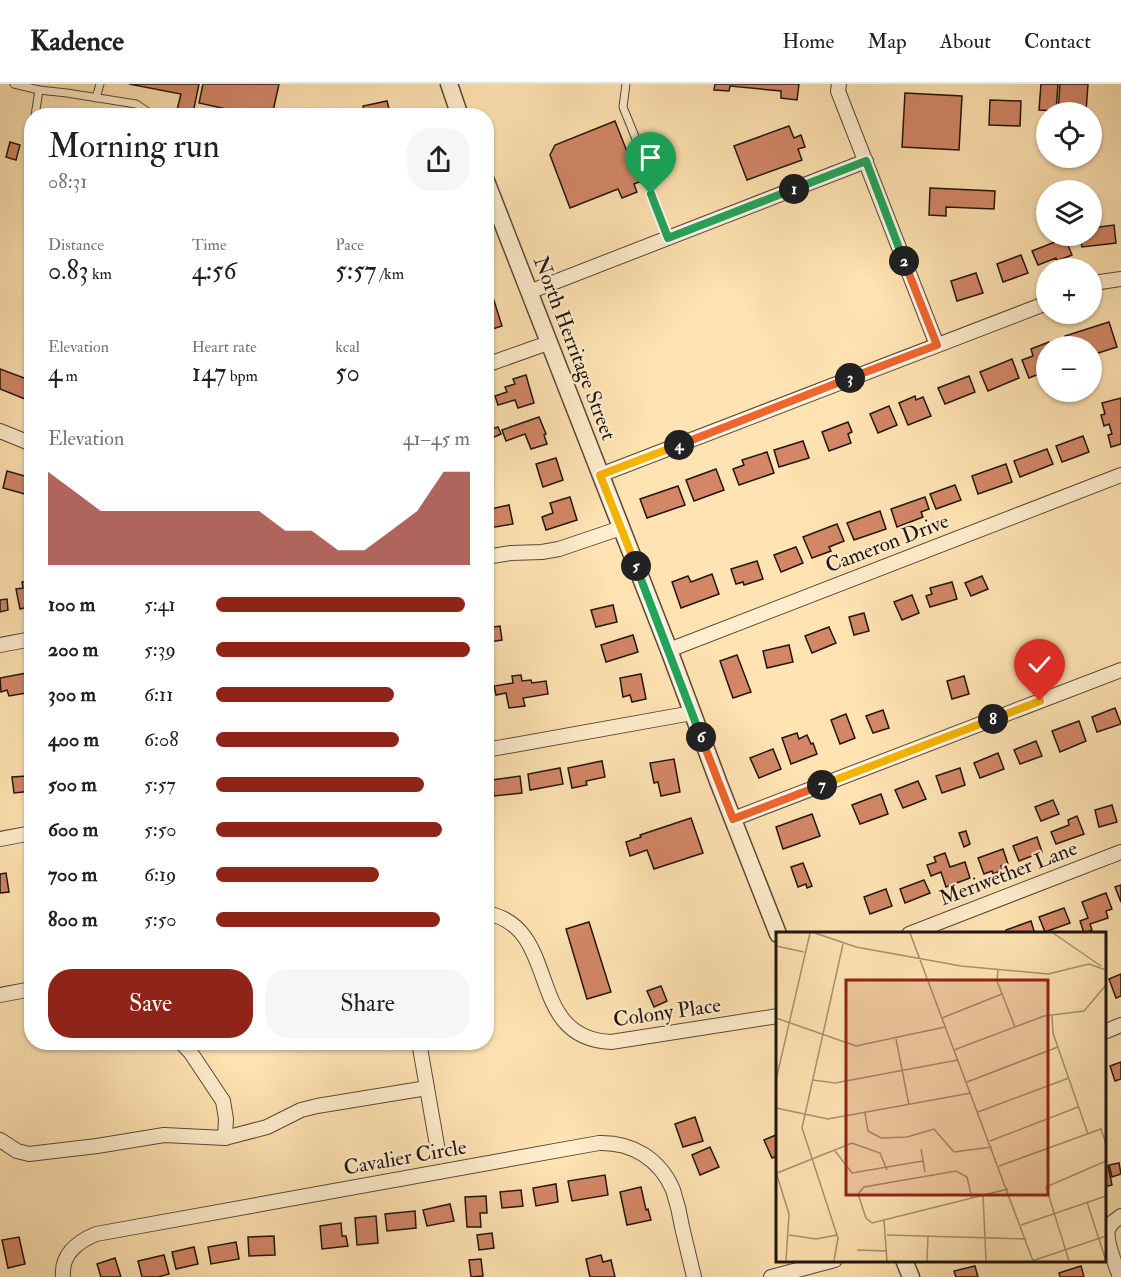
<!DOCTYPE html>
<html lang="en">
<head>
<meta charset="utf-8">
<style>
  body { margin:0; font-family:"IM FELL Double Pica",serif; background:#f6f6f6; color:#202124; height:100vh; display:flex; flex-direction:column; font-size:22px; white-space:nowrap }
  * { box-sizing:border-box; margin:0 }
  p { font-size:20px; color:#757577 }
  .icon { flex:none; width:33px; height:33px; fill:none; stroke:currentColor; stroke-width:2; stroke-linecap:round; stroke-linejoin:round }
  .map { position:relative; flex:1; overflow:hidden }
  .details { position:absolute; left:24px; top:24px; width:470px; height:942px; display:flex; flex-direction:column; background:#fff; border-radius:24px; box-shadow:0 2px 4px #0004 }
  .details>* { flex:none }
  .fabs { position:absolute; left:1036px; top:18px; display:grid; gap:12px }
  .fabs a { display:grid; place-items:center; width:66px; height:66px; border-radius:50%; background:#fff; box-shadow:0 2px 4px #0004; font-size:30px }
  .pin { position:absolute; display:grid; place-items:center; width:51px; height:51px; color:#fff; margin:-62px -26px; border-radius:50% 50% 50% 0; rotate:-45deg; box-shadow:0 0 6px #0007 }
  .pin .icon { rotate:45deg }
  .km { position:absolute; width:30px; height:30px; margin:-15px; border-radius:50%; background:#222; color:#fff; font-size:16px; line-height:30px; text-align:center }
  .round { display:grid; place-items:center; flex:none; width:63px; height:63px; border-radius:24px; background:#f6f6f6 }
  .summary { display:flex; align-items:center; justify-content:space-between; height:102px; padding:0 24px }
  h1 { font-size:33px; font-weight:600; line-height:45px }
  .metrics { display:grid; grid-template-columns:repeat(3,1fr); gap:9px; height:102px; padding:6px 24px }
  .metrics div { display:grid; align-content:center }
  .metrics b { font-size:26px; font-weight:600 }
  .metrics small { font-size:16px; font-weight:400 }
  .metrics p { font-size:16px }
  .chart { height:168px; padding:12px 24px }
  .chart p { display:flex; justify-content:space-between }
  .chart svg { width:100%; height:108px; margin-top:6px; fill:#8f2418; opacity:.7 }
  .cta { display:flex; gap:12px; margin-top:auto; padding:12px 24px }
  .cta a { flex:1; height:69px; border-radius:24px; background:#8f2418; color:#fff; font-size:24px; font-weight:600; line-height:69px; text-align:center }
  .cta a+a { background:#f6f6f6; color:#202124 }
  ul { padding:0 24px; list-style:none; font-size:20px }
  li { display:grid; grid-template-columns:96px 72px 1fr; align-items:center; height:45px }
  li i { height:15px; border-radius:8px; background:#8f2418 }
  header { display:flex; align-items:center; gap:36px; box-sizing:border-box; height:84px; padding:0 30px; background:#fff; border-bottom:2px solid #e0e0e0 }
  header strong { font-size:28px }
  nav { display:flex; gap:33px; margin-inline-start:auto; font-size:21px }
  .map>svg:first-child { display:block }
</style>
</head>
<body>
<header>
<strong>Kadence</strong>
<nav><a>Home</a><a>Map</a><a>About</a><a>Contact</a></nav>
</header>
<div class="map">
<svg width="1121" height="1193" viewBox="0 0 1121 1193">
  <rect width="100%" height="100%" fill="#ffe3b2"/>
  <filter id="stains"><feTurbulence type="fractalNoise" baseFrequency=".00333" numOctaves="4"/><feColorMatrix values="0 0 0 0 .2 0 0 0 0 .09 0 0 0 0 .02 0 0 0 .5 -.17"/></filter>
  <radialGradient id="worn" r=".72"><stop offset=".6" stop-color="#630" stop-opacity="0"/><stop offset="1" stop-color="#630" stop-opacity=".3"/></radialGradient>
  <!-- building -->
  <g fill="#d38767" stroke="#201510" stroke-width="1.5">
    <path d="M 129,0 L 199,0 L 193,29 L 177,26 L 181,10 Z"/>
    <path d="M 203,0 L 279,0 L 272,32 L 258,32 L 199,19 Z"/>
    <path d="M 715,0 L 799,0 L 797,16 L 781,14 L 781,7 L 730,2 L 729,7 L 714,6 Z"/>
    <path d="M 1041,0 L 1058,0 L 1056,27 L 1039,26 Z"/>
    <path d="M 1060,0 L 1088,0 L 1086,28 L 1058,28 Z"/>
    <path d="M 905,9 L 962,12 L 959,66 L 902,63 Z"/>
    <path d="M 990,16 L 1021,17 L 1020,42 L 989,41 Z"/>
    <path d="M 387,17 L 391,32 L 365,32 L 363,22 Z"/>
    <path d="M 615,37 L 639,98 L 634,100 L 637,108 L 622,114 L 618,105 L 570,124 L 550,71 L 555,61 Z"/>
    <path d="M 789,42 L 794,54 L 801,51 L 805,63 L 798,65 L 802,76 L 747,96 L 734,62 Z"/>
    <path d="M 10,58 L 20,61 L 16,76 L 6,73 Z"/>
    <path d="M 930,104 L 995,107 L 994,125 L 946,123 L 946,132 L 929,131 Z"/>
    <path d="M 1114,141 L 1116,159 L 1082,163 L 1080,152 L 1092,152 L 1092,144 Z"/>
    <path d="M 1065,154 L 1072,171 L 1057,177 L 1056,174 L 1038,181 L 1032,167 Z"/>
    <path d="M 1021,171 L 1028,189 L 1003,198 L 997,180 Z"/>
    <path d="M 976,189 L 983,209 L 957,217 L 951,197 Z"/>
    <path d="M 490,204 L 502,242 L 486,247 L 486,205 Z"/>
    <path d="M 1109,238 L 1117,263 L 1092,271 L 1092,262 L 1068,262 L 1065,252 Z"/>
    <path d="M 1049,258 L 1051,262 L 1047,262 L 1047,287 L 1029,294 L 1022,276 L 1033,272 L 1031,265 Z"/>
    <path d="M 1012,275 L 1019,294 L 988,307 L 980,288 Z"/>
    <path d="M 0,285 L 32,297 L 25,315 L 0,305 Z"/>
    <path d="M 526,291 L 534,319 L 518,324 L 515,316 L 498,321 L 495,312 L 507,308 L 505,303 L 515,300 L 513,295 Z"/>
    <path d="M 969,292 L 975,308 L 945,320 L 938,304 Z"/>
    <path d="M 915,312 L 916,316 L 923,313 L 931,332 L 908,341 L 899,319 Z"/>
    <path d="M 1121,314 L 1121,360 L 1111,363 L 1108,351 L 1112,350 L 1109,340 L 1104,342 L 1101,331 L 1105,330 L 1102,319 Z"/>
    <path d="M 889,322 L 897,341 L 878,349 L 870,330 Z"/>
    <path d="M 539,333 L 546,350 L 544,351 L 547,360 L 531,365 L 525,350 L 506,357 L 502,346 Z"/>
    <path d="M 848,338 L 852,348 L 848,350 L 851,359 L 829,367 L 822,348 Z"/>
    <path d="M 498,343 L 501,350 L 487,356 L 486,347 Z"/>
    <path d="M 1083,352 L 1089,368 L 1062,378 L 1056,362 Z"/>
    <path d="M 803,357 L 809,374 L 779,383 L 774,366 Z"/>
    <path d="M 1047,365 L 1053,380 L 1020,393 L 1014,377 Z"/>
    <path d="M 767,368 L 774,389 L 739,401 L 733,385 L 744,381 L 742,376 Z"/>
    <path d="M 556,374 L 563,396 L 543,403 L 536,380 Z"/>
    <path d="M 1006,380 L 1012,398 L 978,410 L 972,392 Z"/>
    <path d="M 716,385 L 724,406 L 694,417 L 686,396 Z"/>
    <path d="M 7,387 L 32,394 L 32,412 L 3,404 Z"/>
    <path d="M 955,401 L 961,416 L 936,425 L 930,410 Z"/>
    <path d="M 678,402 L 685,421 L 647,434 L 640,415 Z"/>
    <path d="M 570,413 L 577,436 L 546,446 L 542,433 L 553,429 L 550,419 Z"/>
    <path d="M 925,413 L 929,425 L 921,428 L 923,433 L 897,443 L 891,425 Z"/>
    <path d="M 509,421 L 513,440 L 489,444 L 486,426 Z"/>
    <path d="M 880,427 L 886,445 L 854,456 L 847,439 Z"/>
    <path d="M 837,440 L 844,457 L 829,463 L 831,467 L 812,474 L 803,453 Z"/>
    <path d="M 796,463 L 803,479 L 781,488 L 774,471 Z"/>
    <path d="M 757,477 L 763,495 L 744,501 L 743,498 L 736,500 L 731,485 Z"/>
    <path d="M 712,490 L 719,510 L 681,524 L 672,498 L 688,492 L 691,498 Z"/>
    <path d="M 982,492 L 988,505 L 971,512 L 965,499 Z"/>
    <path d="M 32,496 L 32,522 L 20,525 L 16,505 L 23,504 L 22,498 Z"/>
    <path d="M 952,498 L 957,515 L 930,523 L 926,512 L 932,510 L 930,504 Z"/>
    <path d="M 489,505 L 492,521 L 486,522 L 486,506 Z"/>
    <path d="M 912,511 L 919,529 L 902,536 L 894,518 Z"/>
    <path d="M 7,515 L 8,526 L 0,528 L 0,516 Z"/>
    <path d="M 613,521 L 617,538 L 596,543 L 591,526 Z"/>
    <path d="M 864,529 L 869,547 L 854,551 L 849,533 Z"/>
    <path d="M 500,542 L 502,556 L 489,558 L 487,544 Z"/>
    <path d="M 829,543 L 836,559 L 812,569 L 805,552 Z"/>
    <path d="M 633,551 L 638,568 L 606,578 L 601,561 Z"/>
    <path d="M 789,561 L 793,578 L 767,584 L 763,567 Z"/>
    <path d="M 737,571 L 751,608 L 733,614 L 720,577 Z"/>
    <path d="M 32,588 L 32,608 L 9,612 L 7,606 L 1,608 L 0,594 Z"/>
    <path d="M 641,590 L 646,615 L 632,618 L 630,611 L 623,613 L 620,594 Z"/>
    <path d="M 521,591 L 522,597 L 531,596 L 532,599 L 546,597 L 548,610 L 523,614 L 525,622 L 509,624 L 506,609 L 496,611 L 494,602 L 513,599 L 512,592 Z"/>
    <path d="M 964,592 L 969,610 L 952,615 L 947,597 Z"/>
    <path d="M 1115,624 L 1121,640 L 1097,648 L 1092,633 Z"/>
    <path d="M 883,626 L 889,644 L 873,649 L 866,632 Z"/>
    <path d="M 846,630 L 855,654 L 840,660 L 831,636 Z"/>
    <path d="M 1079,637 L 1086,657 L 1060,668 L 1052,647 Z"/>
    <path d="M 797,649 L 799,655 L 807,651 L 811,660 L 813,659 L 817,670 L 791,680 L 782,654 Z"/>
    <path d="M 1036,657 L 1042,672 L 1020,680 L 1014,666 Z"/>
    <path d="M 773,665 L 781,685 L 759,694 L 750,674 Z"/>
    <path d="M 998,669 L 1004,685 L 980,694 L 974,679 Z"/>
    <path d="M 674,675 L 680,708 L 661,712 L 658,698 L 654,699 L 650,679 Z"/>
    <path d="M 602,677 L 605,693 L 586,697 L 587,701 L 572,704 L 568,684 Z"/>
    <path d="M 560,684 L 563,700 L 530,706 L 528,690 Z"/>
    <path d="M 960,684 L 965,701 L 942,709 L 936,692 Z"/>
    <path d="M 32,686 L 32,707 L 14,709 L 12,693 L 27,692 L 26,687 Z"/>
    <path d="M 520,692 L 522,709 L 494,712 L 492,696 Z"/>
    <path d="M 918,697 L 926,715 L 903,724 L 895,706 Z"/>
    <path d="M 881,710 L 888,730 L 860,740 L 852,721 Z"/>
    <path d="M 1053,716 L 1059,730 L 1041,737 L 1035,723 Z"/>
    <path d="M 1112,721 L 1117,738 L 1099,743 L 1095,726 Z"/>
    <path d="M 812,730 L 820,752 L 783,765 L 776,743 Z"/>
    <path d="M 1077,732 L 1084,750 L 1056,760 L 1051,748 L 1069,741 L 1068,736 Z"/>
    <path d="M 691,734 L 703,769 L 654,785 L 647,766 L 630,772 L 626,758 L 641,753 L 640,751 Z"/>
    <path d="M 966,747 L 970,760 L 964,763 L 959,749 Z"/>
    <path d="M 1037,753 L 1042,768 L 1019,777 L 1013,762 Z"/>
    <path d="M 1003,765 L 1008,780 L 1001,782 L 1002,786 L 993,790 L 992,787 L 984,790 L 978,774 Z"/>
    <path d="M 945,769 L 950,783 L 965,778 L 970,794 L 946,803 L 941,788 L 931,792 L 927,781 L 936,778 L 934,773 Z"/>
    <path d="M 803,779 L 812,802 L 807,804 L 806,800 L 798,803 L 791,783 Z"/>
    <path d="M 32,784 L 32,803 L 28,804 L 26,785 Z"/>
    <path d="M 6,789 L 9,808 L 0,809 L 0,790 Z"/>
    <path d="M 924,796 L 930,809 L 905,819 L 900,805 Z"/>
    <path d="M 1121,801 L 1121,818 L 1115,803 Z"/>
    <path d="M 886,805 L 892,822 L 870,830 L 864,813 Z"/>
    <path d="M 1106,809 L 1112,825 L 1106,827 L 1108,834 L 1090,840 L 1092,846 L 1084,849 L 1080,837 L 1088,834 L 1082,818 Z"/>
    <path d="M 1064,824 L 1070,839 L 1045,848 L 1039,833 Z"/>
    <path d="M 1031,837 L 1035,850 L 1007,850 L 1006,846 Z"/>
    <path d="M 589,838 L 611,908 L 587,915 L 566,845 Z"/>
    <path d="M 1121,890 L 1121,912 L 1116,914 L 1109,895 Z"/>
    <path d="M 661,902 L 667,917 L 654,923 L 647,907 Z"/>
    <path d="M 1121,978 L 1121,995 L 1115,997 L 1110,982 Z"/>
    <path d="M 695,1033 L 703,1057 L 683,1063 L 675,1040 Z"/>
    <path d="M 776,1051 L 778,1054 L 778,1072 L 772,1074 L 764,1056 Z"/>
    <path d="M 710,1063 L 719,1083 L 700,1091 L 692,1071 Z"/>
    <path d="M 1119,1079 L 1121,1090 L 1112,1093 L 1109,1081 Z"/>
    <path d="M 1108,1082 L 1112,1101 L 1104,1103 L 1104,1083 Z"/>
    <path d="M 605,1091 L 608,1111 L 572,1117 L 568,1097 Z"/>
    <path d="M 556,1100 L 558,1118 L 536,1122 L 533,1104 Z"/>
    <path d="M 641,1103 L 646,1126 L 648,1125 L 651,1136 L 627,1141 L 620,1108 Z"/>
    <path d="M 521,1106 L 523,1122 L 502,1124 L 500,1108 Z"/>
    <path d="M 486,1112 L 487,1129 L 480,1129 L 481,1143 L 467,1143 L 465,1113 Z"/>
    <path d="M 450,1120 L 454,1137 L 427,1142 L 423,1126 Z"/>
    <path d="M 415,1127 L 416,1144 L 387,1147 L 385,1130 Z"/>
    <path d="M 376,1132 L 378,1159 L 357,1161 L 355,1134 Z"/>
    <path d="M 341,1139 L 342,1152 L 346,1152 L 348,1162 L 322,1165 L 320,1142 Z"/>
    <path d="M 492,1149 L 494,1164 L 479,1166 L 477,1151 Z"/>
    <path d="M 274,1152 L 275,1171 L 249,1172 L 248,1153 Z"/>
    <path d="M 19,1153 L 25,1180 L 8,1184 L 2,1156 Z"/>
    <path d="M 236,1158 L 239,1175 L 211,1180 L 208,1163 Z"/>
    <path d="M 194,1163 L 198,1180 L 176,1185 L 172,1168 Z"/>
    <path d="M 164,1171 L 169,1190 L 158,1193 L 142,1193 L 138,1177 Z"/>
    <path d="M 601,1171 L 603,1178 L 611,1176 L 615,1193 L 590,1193 L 586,1175 Z"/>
    <path d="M 115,1174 L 121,1193 L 101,1193 L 97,1180 Z"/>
    <path d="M 481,1175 L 483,1192 L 471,1193 L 469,1176 Z"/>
    <path d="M 975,1182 L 978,1193 L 956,1193 L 954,1187 Z"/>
    <path d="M 1081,1182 L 1084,1193 L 1060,1193 L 1059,1189 Z"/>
  </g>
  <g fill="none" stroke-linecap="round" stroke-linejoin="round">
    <!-- service casing -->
    <g stroke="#584838" stroke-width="9">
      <g id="service">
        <path d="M 14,0 L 39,6 L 67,9 L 136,20 L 154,32"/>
        <path d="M 626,0 L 623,23 L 649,87 L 651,110 L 668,154"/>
        <path d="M 96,14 L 100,0"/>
        <path d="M 35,32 L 39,6"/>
      </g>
    </g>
    <!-- minor casing -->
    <g stroke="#584838" stroke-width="16">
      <g id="minor">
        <path d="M 839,0 L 838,7 L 937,261"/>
        <path d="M 1092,201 L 1100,198 L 1121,195"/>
        <path d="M 529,208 L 866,77"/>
        <path d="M 486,281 L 548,259"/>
        <path d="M 0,347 L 32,360"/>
        <path d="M 600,391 L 1047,219"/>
        <path d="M 486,473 L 511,469 L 542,468 L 559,465 L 621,444"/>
        <path d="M 0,561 L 32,555"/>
        <path d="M 669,566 L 1121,391"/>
        <path d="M 486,666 L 692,629"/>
        <path d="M 733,735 L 1121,586"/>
        <path d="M 0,755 L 32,749"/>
        <path d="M 486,829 C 563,843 523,954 611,958 L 778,932"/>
        <path d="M 909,850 L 1121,768"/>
        <path d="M 0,911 L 32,905"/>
        <path d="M 1104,948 L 1121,941"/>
        <path d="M 181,958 L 191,969 L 223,1017 L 226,1035 L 225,1054"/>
        <path d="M 419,958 L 438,1067"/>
        <path d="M 0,1056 L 17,1067 L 29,1070 L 97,1062 L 164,1051 L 225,1054 L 267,1043 L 301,1026 L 317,1022 L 427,1004"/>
        <path d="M 63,1193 C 61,1170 77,1158 96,1150 L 599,1059 C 632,1058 660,1075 673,1106 C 677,1118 680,1130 682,1143 C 686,1159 690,1176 694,1193"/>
        <path d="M 771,1193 L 835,1176"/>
        <path d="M 1120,1193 C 1116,1181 1105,1158 1108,1146 C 1110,1139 1116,1136 1121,1132"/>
      </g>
    </g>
    <!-- tertiary casing -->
    <g stroke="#584838" stroke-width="19">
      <g id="tertiary">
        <path d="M 449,0 L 460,32"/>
        <path d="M 486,97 L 669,566 L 719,700 L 778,850"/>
        <path d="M 904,1176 L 911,1193"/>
      </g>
    </g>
    <!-- service -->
    <use href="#service" stroke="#ffedcd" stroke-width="7"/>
    <!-- minor -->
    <use href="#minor" stroke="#ffedcd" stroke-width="14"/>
    <!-- tertiary -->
    <use href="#tertiary" stroke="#ffedcd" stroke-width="16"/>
  </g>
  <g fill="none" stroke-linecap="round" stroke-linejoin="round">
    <!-- split-1 casing -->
    <g stroke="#fff" stroke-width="12">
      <path id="split-1" d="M 651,110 L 668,154 L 794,105"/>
    </g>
    <!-- split-2 casing -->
    <g stroke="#fff" stroke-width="12">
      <path id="split-2" d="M 794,105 L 866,77 L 904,177"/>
    </g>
    <!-- split-3 casing -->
    <g stroke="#fff" stroke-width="12">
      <path id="split-3" d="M 850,294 L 937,261 L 904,177"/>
    </g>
    <!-- split-4 casing -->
    <g stroke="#fff" stroke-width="12">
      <path id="split-4" d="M 679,361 L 850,294"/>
    </g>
    <!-- split-5 casing -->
    <g stroke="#fff" stroke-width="12">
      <path id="split-5" d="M 636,482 L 600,391 L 679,361"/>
    </g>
    <!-- split-6 casing -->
    <g stroke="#fff" stroke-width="12">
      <path id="split-6" d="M 636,482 L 701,653"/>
    </g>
    <!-- split-7 casing -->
    <g stroke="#fff" stroke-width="12">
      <path id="split-7" d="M 701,653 L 733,735 L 822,701"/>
    </g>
    <!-- split-8 casing -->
    <g stroke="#fff" stroke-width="12">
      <path id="split-8" d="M 822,701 L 993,635"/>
    </g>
    <!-- split-9 casing -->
    <g stroke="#fff" stroke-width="12">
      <path id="split-9" d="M 993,635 L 1040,617"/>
    </g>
    <!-- split-1 -->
    <use href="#split-1" stroke="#22a559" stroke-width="8"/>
    <!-- split-2 -->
    <use href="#split-2" stroke="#22a559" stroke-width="8"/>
    <!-- split-3 -->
    <use href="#split-3" stroke="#f0652b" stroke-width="8"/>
    <!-- split-4 -->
    <use href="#split-4" stroke="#f0652b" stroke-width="8"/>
    <!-- split-5 -->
    <use href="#split-5" stroke="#f5b400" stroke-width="8"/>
    <!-- split-6 -->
    <use href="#split-6" stroke="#22a559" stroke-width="8"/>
    <!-- split-7 -->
    <use href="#split-7" stroke="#f0652b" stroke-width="8"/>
    <!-- split-8 -->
    <use href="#split-8" stroke="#f5b400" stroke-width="8"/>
    <!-- split-9 -->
    <use href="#split-9" stroke="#f5b400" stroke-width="8"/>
  </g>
  <g text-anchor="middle" stroke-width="4.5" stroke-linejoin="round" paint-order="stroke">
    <!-- street labels -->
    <g font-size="21" fill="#201510" stroke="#ffedcd">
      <text transform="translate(575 264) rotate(69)" y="7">North Herritage Street</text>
      <text transform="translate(887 459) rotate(-21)" y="7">Cameron Drive</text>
      <text transform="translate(1008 789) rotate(-21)" y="7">Meriwether Lane</text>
      <text transform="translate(667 928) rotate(-8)" y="7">Colony Place</text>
      <text transform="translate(405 1073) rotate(-10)" y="7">Cavalier Circle</text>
    </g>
  </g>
  <!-- overview -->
  <g transform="translate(776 848)">
    <rect width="330" height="330" fill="#ffe3b2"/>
    <path fill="none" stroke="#a69171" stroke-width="1.5" d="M 39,1 L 80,15 L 185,34 L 272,42 L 313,32 L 330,38M 134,1 L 257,329M 277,1 L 325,34M 0,14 L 28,20M 222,38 L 221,49 L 239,95M 276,83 L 277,101 L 312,202M 0,86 L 80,114 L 169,95M 166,86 L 226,62M 120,107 L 133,173M 178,118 L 268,84 L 308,79 L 330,53M 0,148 L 34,1M 37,148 L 59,151 L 182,128M 191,150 L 282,115M 0,176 L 52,187 L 195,161M 202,180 L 293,146M 89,181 L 92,199 L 105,206 L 131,205 L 158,197 L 178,220 L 216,215M 214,209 L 302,175M 145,217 L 149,240M 59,219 L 76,241 L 147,229M 223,234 L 325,197 L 330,212M 0,240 L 13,282 L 10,329M 1,241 L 76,211 L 104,221 L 111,238M 207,263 L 210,329M 196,266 L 191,245 L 180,239 L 88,255 L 82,262 L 90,286 L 96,291 L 232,257M 311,270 L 330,329M 108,288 L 111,329M 245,293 L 330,264M 13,303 L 40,307 L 61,303M 111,303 L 250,307M 81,318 L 111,319M 58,329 L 62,306 L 26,196 L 67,12M 151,329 L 152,304M 256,329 L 330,304M 293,329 L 270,255 L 330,229"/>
    <path fill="#8f2418" fill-opacity="0.15" stroke="#8f2418" stroke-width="3" d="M 70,48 L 272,48 L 272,263 L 70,263 Z"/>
    <rect width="330" height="330" fill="none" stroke="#201510" stroke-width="3"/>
  </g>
  <rect width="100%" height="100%" filter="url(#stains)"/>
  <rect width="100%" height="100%" fill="url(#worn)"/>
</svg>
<div class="fabs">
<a><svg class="icon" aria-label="locate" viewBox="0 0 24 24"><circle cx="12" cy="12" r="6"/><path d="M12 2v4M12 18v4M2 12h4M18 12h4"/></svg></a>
<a><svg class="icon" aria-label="layers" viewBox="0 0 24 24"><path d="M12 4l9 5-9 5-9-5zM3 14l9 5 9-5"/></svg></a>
<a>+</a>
<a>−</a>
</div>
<div class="pin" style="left:651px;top:110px;background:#1e9e55"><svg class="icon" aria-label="arrive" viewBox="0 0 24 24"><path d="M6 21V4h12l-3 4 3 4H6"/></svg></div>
<div class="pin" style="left:1040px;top:617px;background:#d93025"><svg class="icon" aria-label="check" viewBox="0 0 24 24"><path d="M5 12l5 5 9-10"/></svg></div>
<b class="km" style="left:794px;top:105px">1</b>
<b class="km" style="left:904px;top:177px">2</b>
<b class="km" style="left:850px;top:294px">3</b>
<b class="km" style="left:679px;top:361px">4</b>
<b class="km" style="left:636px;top:482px">5</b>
<b class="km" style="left:701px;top:653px">6</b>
<b class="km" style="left:822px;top:701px">7</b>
<b class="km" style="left:993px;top:635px">8</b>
<section class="details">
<div class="summary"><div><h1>Morning run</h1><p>08:31</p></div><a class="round"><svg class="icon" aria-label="share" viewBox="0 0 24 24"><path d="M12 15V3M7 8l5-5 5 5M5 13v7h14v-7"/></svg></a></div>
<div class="metrics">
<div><p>Distance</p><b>0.83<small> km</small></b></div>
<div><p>Time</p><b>4:56</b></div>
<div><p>Pace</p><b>5:57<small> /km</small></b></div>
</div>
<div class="metrics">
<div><p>Elevation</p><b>4<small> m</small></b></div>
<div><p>Heart rate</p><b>147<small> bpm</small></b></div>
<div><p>kcal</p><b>50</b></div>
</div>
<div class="chart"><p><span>Elevation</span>41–45 m</p>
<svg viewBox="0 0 160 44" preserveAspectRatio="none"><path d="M0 44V6L10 14L20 22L30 22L40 22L50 22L60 22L70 22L80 22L90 30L100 30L110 38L120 38L130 30L140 22L150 6L160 6V44z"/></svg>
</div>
<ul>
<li><b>100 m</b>5:41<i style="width:98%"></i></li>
<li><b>200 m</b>5:39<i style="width:100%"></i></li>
<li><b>300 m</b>6:11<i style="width:70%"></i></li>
<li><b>400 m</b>6:08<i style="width:72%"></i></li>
<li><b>500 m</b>5:57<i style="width:82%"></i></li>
<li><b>600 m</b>5:50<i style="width:89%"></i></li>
<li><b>700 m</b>6:19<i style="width:64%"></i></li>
<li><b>800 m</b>5:50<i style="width:88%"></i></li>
</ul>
<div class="cta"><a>Save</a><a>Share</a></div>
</section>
</div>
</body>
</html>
